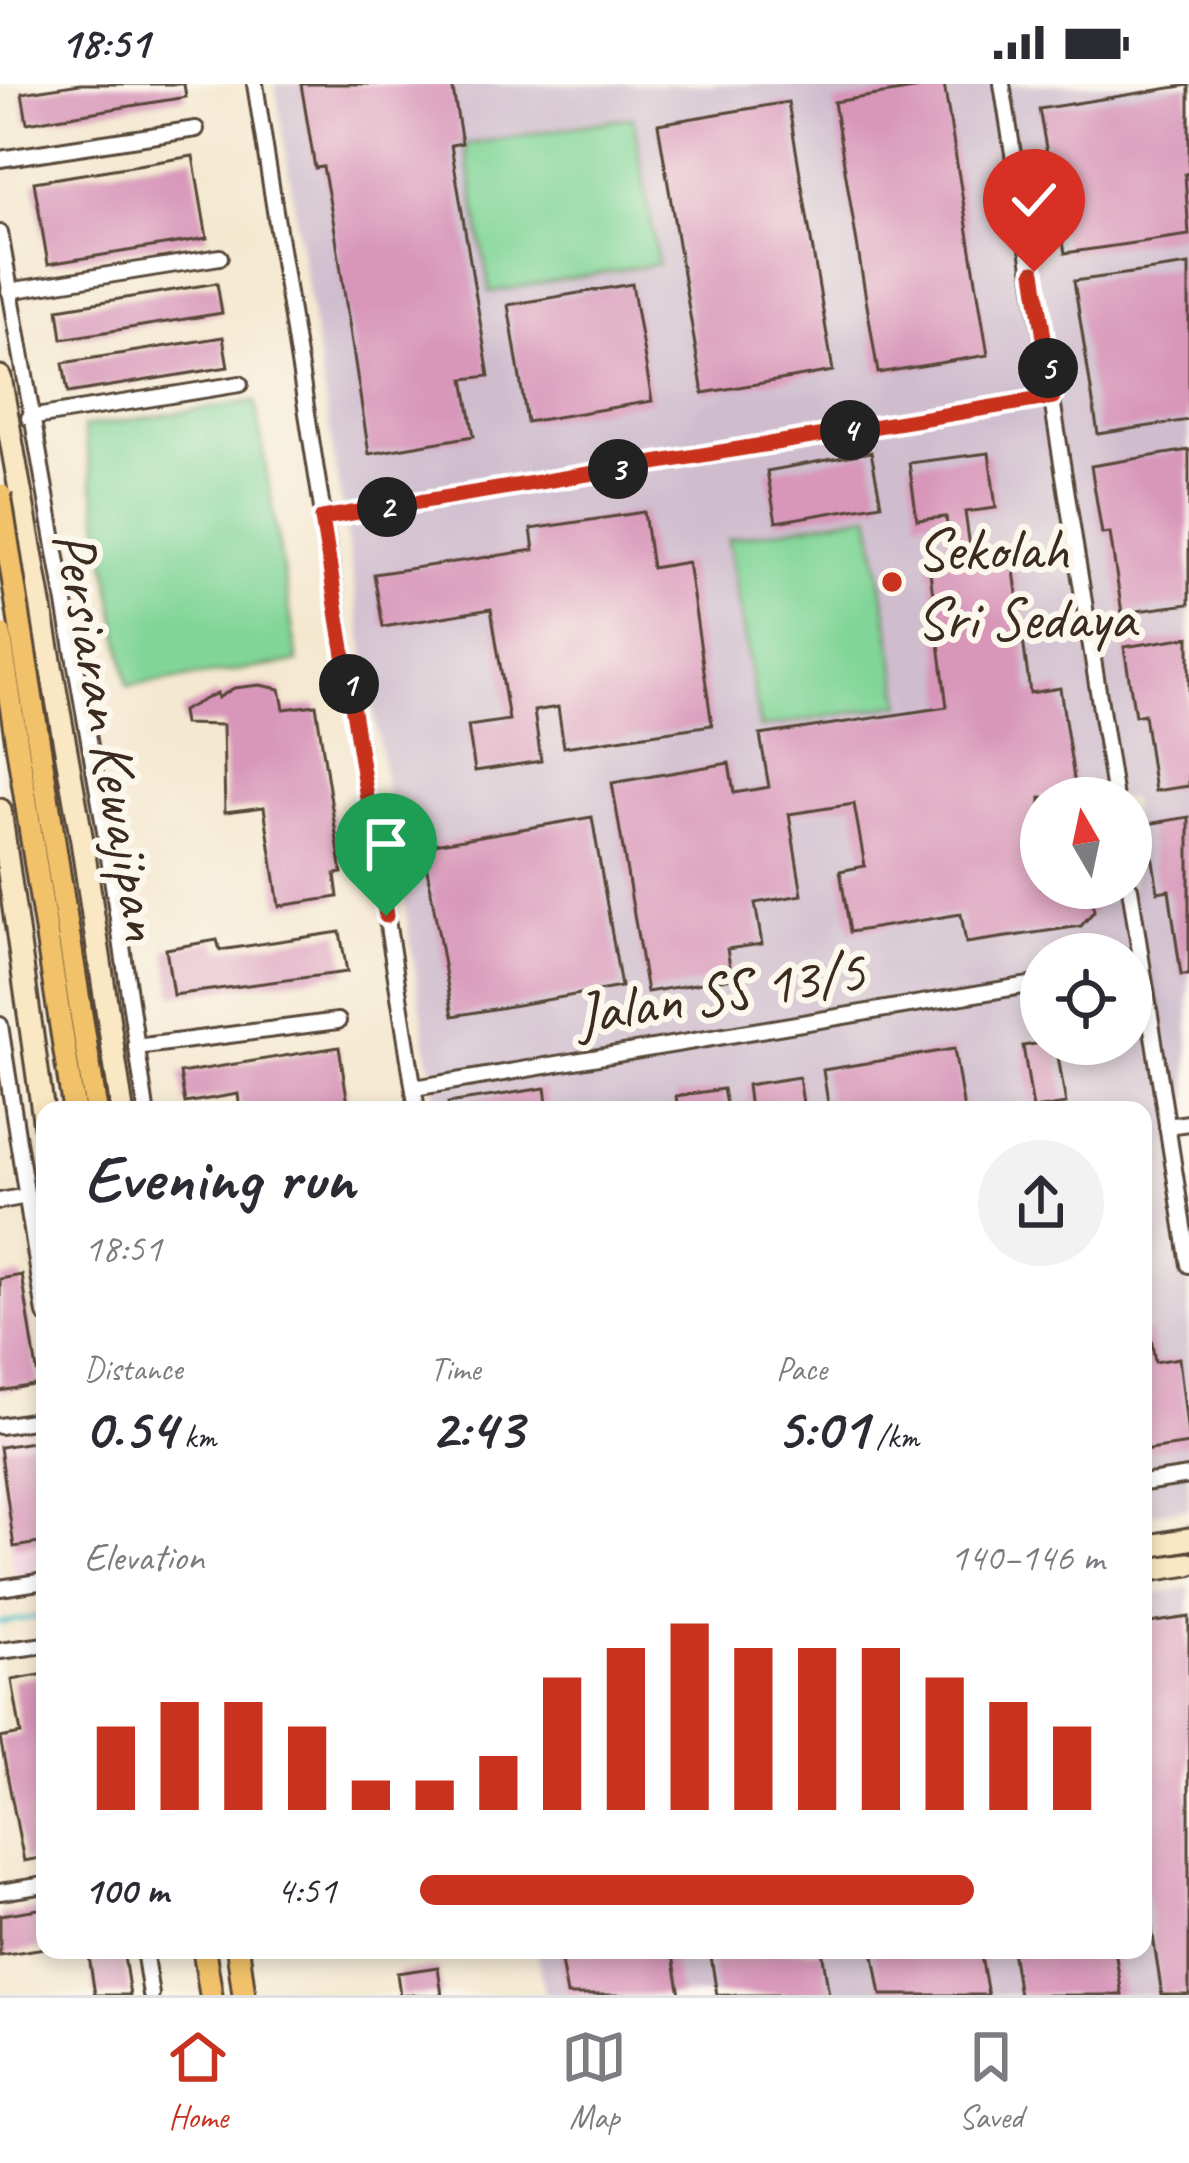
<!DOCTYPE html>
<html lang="en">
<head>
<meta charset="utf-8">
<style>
  body { margin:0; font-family:Caveat,sans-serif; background:#f2f2f3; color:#2b2b33; height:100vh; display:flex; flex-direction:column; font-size:45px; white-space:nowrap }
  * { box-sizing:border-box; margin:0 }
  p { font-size:39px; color:#7c7c81 }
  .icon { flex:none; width:66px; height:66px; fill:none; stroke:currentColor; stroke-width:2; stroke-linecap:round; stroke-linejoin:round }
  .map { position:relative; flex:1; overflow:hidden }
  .sheet { position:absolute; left:36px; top:1017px; width:1116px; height:858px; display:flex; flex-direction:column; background:#fff; border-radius:24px; box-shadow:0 6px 18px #0003 }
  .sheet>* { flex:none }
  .needle { width:78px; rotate:351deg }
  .fabs { position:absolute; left:1020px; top:693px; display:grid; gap:24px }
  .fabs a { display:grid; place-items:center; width:132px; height:132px; border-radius:50%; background:#fff; box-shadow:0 6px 18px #0003; font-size:60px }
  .pin { position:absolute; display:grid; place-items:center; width:102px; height:102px; color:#fff; margin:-123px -51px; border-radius:50% 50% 50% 0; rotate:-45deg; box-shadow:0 0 12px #0007 }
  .pin .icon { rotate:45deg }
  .km { position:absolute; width:60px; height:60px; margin:-30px; border-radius:50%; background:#222; color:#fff; font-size:33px; line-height:60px; text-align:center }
  .round { display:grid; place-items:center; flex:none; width:126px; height:126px; border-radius:63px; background:#f2f2f3 }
  .headline { display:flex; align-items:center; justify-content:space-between; height:204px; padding:0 48px }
  h1 { font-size:66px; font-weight:700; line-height:90px }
  .metrics { display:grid; grid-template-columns:repeat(3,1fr); gap:18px; height:204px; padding:12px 48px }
  .metrics div { display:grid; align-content:center }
  .metrics b { font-size:60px; font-weight:700 }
  .metrics small { font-size:33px; font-weight:400 }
  .metrics p { font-size:33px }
  .chart { height:336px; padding:24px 48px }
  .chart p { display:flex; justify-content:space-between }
  .chart svg { width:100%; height:216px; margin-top:12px; stroke:#c8321e; stroke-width:6 }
  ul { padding:0 48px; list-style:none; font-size:39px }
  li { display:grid; grid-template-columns:192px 144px 1fr; align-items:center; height:90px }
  li i { height:30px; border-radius:15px; background:#c8321e }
  .status { display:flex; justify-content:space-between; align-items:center; height:84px; padding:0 60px; background:#fff; direction:ltr }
  .status svg { height:33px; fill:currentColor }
  .tabs { display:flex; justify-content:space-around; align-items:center; height:168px; border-top:3px solid #e1e1e2; background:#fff; font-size:33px; color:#7c7c81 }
  .tabs a { display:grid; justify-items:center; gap:6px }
  .tabs .active { color:#c8321e }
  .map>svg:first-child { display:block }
</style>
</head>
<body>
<div class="status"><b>18:51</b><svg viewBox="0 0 49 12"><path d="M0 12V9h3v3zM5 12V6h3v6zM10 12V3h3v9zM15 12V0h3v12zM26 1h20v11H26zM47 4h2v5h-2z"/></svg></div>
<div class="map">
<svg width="1189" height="1911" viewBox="0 0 1189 1911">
  <rect width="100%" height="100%" fill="#fbf7ec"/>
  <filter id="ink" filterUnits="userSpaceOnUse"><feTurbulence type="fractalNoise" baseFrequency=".00833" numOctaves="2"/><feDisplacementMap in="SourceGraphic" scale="24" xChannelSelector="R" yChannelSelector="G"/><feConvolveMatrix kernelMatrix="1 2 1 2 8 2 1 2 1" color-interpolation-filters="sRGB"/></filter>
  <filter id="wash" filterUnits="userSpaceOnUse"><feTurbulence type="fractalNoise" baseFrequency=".004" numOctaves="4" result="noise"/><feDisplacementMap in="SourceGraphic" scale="48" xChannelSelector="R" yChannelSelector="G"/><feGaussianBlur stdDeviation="2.7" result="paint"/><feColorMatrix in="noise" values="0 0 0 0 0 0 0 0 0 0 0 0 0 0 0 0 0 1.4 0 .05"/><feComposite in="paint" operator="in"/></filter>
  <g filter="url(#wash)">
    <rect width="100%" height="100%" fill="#f4e8d0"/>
    <!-- built -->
    <path fill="#f3cfdf" d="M 45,1341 L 45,1492 L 15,1497 L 0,1393 L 0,1348 Z"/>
    <!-- industrial -->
    <g fill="#cfbdce" fill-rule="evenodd">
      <path d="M 275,0 L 1189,0 L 1189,1424 L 1143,1431 L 1143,1026 L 437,1026 ZM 1041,714 L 1131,714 L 1131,804 L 1041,804 ZM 1041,870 L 1131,870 L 1131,960 L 1041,960 Z"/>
      <path d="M 1189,1504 L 1189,1911 L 545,1911 L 536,1866 L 1143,1866 L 1143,1512 Z"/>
    </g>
    <!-- green -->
    <g fill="#81d598" stroke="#5e805b" stroke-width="3">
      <path d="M 633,33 L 658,180 L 490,208 L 465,61 Z"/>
      <path d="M 255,317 L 298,578 L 128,602 L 83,343 Z"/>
      <path d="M 870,430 L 902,620 L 760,644 L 728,455 Z"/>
    </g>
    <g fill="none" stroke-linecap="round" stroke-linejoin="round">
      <!-- stream -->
      <g stroke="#52bfcc" stroke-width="4.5">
        <path d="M 1143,1449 L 1189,1442"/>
        <path d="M 0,1539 L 45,1532"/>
      </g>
    </g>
    <g id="blocks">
      <!-- building -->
      <g fill="#d896b9">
        <path d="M 80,0 L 184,0 L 186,13 L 27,39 L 22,9 Z"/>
        <path d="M 301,0 L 452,0 L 462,59 L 451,61 L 489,292 L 464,295 L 474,352 L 369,370 L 334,141 L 323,83 L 315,84 Z"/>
        <path d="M 944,0 L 988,271 L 878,289 L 834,18 Z"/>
        <path d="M 1189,1 L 1189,89 L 1185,90 L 1189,151 L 1065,169 L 1039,25 Z"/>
        <path d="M 788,18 L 833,287 L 703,309 L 658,40 Z"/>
        <path d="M 193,72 L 207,154 L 48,180 L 34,98 Z"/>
        <path d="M 1189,181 L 1189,336 L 1098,350 L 1074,197 Z"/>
        <path d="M 217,199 L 222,229 L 62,255 L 58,225 Z"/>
        <path d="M 632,200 L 652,317 L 527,338 L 508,221 Z"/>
        <path d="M 223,253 L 228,283 L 68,309 L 63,279 Z"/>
        <path d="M 1189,366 L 1189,520 L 1122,529 L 1110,449 L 1102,450 L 1091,382 Z"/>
        <path d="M 871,368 L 881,420 L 776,438 L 767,387 Z"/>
        <path d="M 989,369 L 996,424 L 965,428 L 972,477 L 1012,471 L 1030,609 L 1060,604 L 1077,714 L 1041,714 L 1041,804 L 1090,804 L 1094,827 L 1081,842 L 966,859 L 961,830 L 850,848 L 840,787 L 865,782 L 854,720 L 789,730 L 802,811 L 755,819 L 762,860 L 727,865 L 732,894 L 647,908 L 612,699 L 729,679 L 734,709 L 769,703 L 760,651 L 947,623 L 929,480 L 952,477 L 946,433 L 917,436 L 909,379 Z"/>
        <path d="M 644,428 L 652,484 L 688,478 L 712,641 L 564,663 L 558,623 L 534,627 L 541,677 L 475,687 L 468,642 L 509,636 L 491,525 L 383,543 L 374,490 L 534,466 L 531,445 Z"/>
        <path d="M 1189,553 L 1189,702 L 1155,707 L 1144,630 L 1135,632 L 1124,563 Z"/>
        <path d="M 260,601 L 280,605 L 284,625 L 316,621 L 342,789 L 335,790 L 338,813 L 279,822 L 264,723 L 225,728 L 223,641 L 184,640 L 182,627 L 217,609 L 218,614 L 234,604 Z"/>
        <path d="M 592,733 L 621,903 L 453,932 L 423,762 Z"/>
        <path d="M 1189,733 L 1189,891 L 1181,891 L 1169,806 L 1158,808 L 1147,740 Z"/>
        <path d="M 340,848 L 347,888 L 173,911 L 166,865 L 217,856 L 220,866 Z"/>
        <path d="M 1041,959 L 1056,960 L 1066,1020 L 1033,1025 L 1023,962 Z"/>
        <path d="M 339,963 L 349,1026 L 240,1026 L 238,1010 L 185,1019 L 180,989 Z"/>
        <path d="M 954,965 L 964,1026 L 829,1026 L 823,986 Z"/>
        <path d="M 799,993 L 804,1026 L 750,1026 L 747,1001 Z"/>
        <path d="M 545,1004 L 548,1026 L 449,1026 L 448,1019 Z"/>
        <path d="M 723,1005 L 727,1026 L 678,1026 L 676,1012 Z"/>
        <path d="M 22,1191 L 39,1300 L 0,1307 L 0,1195 Z"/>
        <path d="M 1150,1248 L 1155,1278 L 1179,1274 L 1189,1360 L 1143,1367 L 1143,1249 Z"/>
        <path d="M 39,1357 L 45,1458 L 14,1463 L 0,1363 Z"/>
        <path d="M 1189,1533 L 1189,1911 L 1162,1911 L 1143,1787 L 1143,1540 Z"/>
        <path d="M 45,1590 L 45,1773 L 24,1777 L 0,1654 L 21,1650 L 12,1596 Z"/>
        <path d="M 45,1824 L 45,1864 L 0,1871 L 0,1831 Z"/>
        <path d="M 88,1866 L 123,1866 L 130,1911 L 95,1911 Z"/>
        <path d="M 559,1866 L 672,1866 L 680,1911 L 567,1911 Z"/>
        <path d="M 710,1866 L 822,1866 L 829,1911 L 717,1911 Z"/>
        <path d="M 873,1866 L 980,1866 L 988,1911 L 881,1911 Z"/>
        <path d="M 1012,1866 L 1115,1866 L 1122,1911 L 1019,1911 Z"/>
        <path d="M 438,1883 L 442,1911 L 400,1911 L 397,1889 Z"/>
      </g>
    </g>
  </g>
  <g filter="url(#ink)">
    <use href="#blocks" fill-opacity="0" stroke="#574639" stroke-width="3"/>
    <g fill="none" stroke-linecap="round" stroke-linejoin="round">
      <!-- street casing -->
      <g stroke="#574639" stroke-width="20">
        <g id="street">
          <path d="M 255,0 L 417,1026"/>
          <path d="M 1002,0 L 1115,714"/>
          <path d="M 0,75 L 196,45"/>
          <path d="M 0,149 L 106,753 L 146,1026"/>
          <path d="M 9,207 L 220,173"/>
          <path d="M 29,334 L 240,300"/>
          <path d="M 322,433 L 1053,313"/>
          <path d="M 1130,804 L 1189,1181"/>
          <path d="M 0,941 L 45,1230"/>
          <path d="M 136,963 L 338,937"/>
          <path d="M 414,1004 L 1041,899"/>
          <path d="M 1167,1042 L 1189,1039"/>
          <path d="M 0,1117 L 27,1112"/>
          <path d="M 0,1342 L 45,1335"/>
          <path d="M 1143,1399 L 1189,1392"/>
          <path d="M 0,1504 L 45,1497"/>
          <path d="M 0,1567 L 45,1561"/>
          <path d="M 0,1808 L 45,1801"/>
          <path d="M 144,1866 L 151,1911"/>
        </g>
      </g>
      <!-- secondary casing -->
      <g stroke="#574639" stroke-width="27">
        <g id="secondary">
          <path d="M 0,293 L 82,757 L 122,1026"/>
          <path d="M 0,726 L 45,1042"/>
          <path d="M 1143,1463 L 1189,1455"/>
          <path d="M 1143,1487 L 1189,1480"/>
        </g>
      </g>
      <!-- primary casing -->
      <g stroke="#574639" stroke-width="27">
        <g id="primary">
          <path d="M 204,1866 L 211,1911"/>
          <path d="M 238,1866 L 244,1911"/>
        </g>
      </g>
      <!-- street -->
      <use href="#street" stroke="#fff" stroke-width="14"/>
      <!-- secondary -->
      <use href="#secondary" stroke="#fae7c3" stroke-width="21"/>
      <!-- primary -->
      <use href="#primary" stroke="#f2c26a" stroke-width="21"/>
      <!-- primary-bridge casing -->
      <g stroke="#574639" stroke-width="27" stroke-linecap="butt">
        <g id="primary-bridge">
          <path d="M 0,411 L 96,1026"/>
          <path d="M 0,550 L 74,1026"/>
        </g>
      </g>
      <!-- primary-bridge -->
      <use href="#primary-bridge" stroke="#f2c26a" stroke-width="21"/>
    </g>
  </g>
  <g fill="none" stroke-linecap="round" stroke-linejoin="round" filter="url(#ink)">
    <!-- route casing -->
    <g stroke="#fff" stroke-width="24">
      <path id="route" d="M 386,832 L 322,434 L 1053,313 L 1034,188"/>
    </g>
    <!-- route -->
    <use href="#route" stroke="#c8321e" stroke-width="15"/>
  </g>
  <!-- markers -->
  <circle fill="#c8321e" stroke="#fbf7ec" stroke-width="4.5" cx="892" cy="498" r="12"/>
  <g text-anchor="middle" stroke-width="12" stroke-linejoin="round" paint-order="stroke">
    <!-- poi labels -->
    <g font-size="60" fill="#3b2a1e" stroke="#fbf7ec" text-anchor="start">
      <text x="916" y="485">Sekolah<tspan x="916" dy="69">Sri Sedaya</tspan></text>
    </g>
    <!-- street labels -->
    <g font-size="60" fill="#3b2a1e" stroke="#fbf7ec">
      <text transform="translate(110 651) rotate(80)" y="21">Persiaran Kewajipan</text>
      <text transform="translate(720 907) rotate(-9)" y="21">Jalan SS 13/5</text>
    </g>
  </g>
</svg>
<div class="fabs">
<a><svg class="needle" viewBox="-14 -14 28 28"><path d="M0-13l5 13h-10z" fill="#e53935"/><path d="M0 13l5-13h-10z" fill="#7c7c81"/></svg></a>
<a><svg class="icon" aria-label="locate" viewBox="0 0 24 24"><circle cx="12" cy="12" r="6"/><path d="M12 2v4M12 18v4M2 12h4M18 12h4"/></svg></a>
</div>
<div class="pin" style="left:386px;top:832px;background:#1e9e55"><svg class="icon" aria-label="arrive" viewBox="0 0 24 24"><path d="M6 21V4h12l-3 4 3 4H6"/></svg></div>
<div class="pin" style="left:1034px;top:188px;background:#d93025"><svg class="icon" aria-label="check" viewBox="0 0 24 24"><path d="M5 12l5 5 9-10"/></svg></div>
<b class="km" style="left:349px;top:600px">1</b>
<b class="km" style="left:387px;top:423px">2</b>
<b class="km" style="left:618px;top:385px">3</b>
<b class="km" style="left:850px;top:346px">4</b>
<b class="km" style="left:1048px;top:284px">5</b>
<section class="sheet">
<div class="headline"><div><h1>Evening run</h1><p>18:51</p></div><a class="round"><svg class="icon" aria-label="share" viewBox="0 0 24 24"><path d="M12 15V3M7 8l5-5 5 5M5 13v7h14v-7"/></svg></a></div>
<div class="metrics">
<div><p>Distance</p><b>0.54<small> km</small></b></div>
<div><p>Time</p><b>2:43</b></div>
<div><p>Pace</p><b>5:01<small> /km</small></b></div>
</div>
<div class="chart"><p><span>Elevation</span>140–146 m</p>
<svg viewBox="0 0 160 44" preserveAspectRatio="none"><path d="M5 44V27M15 44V22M25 44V22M35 44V27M45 44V38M55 44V38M65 44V33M75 44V17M85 44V11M95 44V6M105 44V11M115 44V11M125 44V11M135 44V17M145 44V22M155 44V27"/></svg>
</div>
<ul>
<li><b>100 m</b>4:51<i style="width:81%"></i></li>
</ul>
</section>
</div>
<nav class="tabs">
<a class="active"><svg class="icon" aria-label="home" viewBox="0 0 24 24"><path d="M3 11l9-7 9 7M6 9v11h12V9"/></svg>Home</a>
<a><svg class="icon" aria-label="map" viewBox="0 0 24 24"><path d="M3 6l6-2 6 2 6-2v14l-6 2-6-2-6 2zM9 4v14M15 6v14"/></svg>Map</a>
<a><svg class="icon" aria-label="saved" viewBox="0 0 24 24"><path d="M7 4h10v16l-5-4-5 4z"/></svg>Saved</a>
</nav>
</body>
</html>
